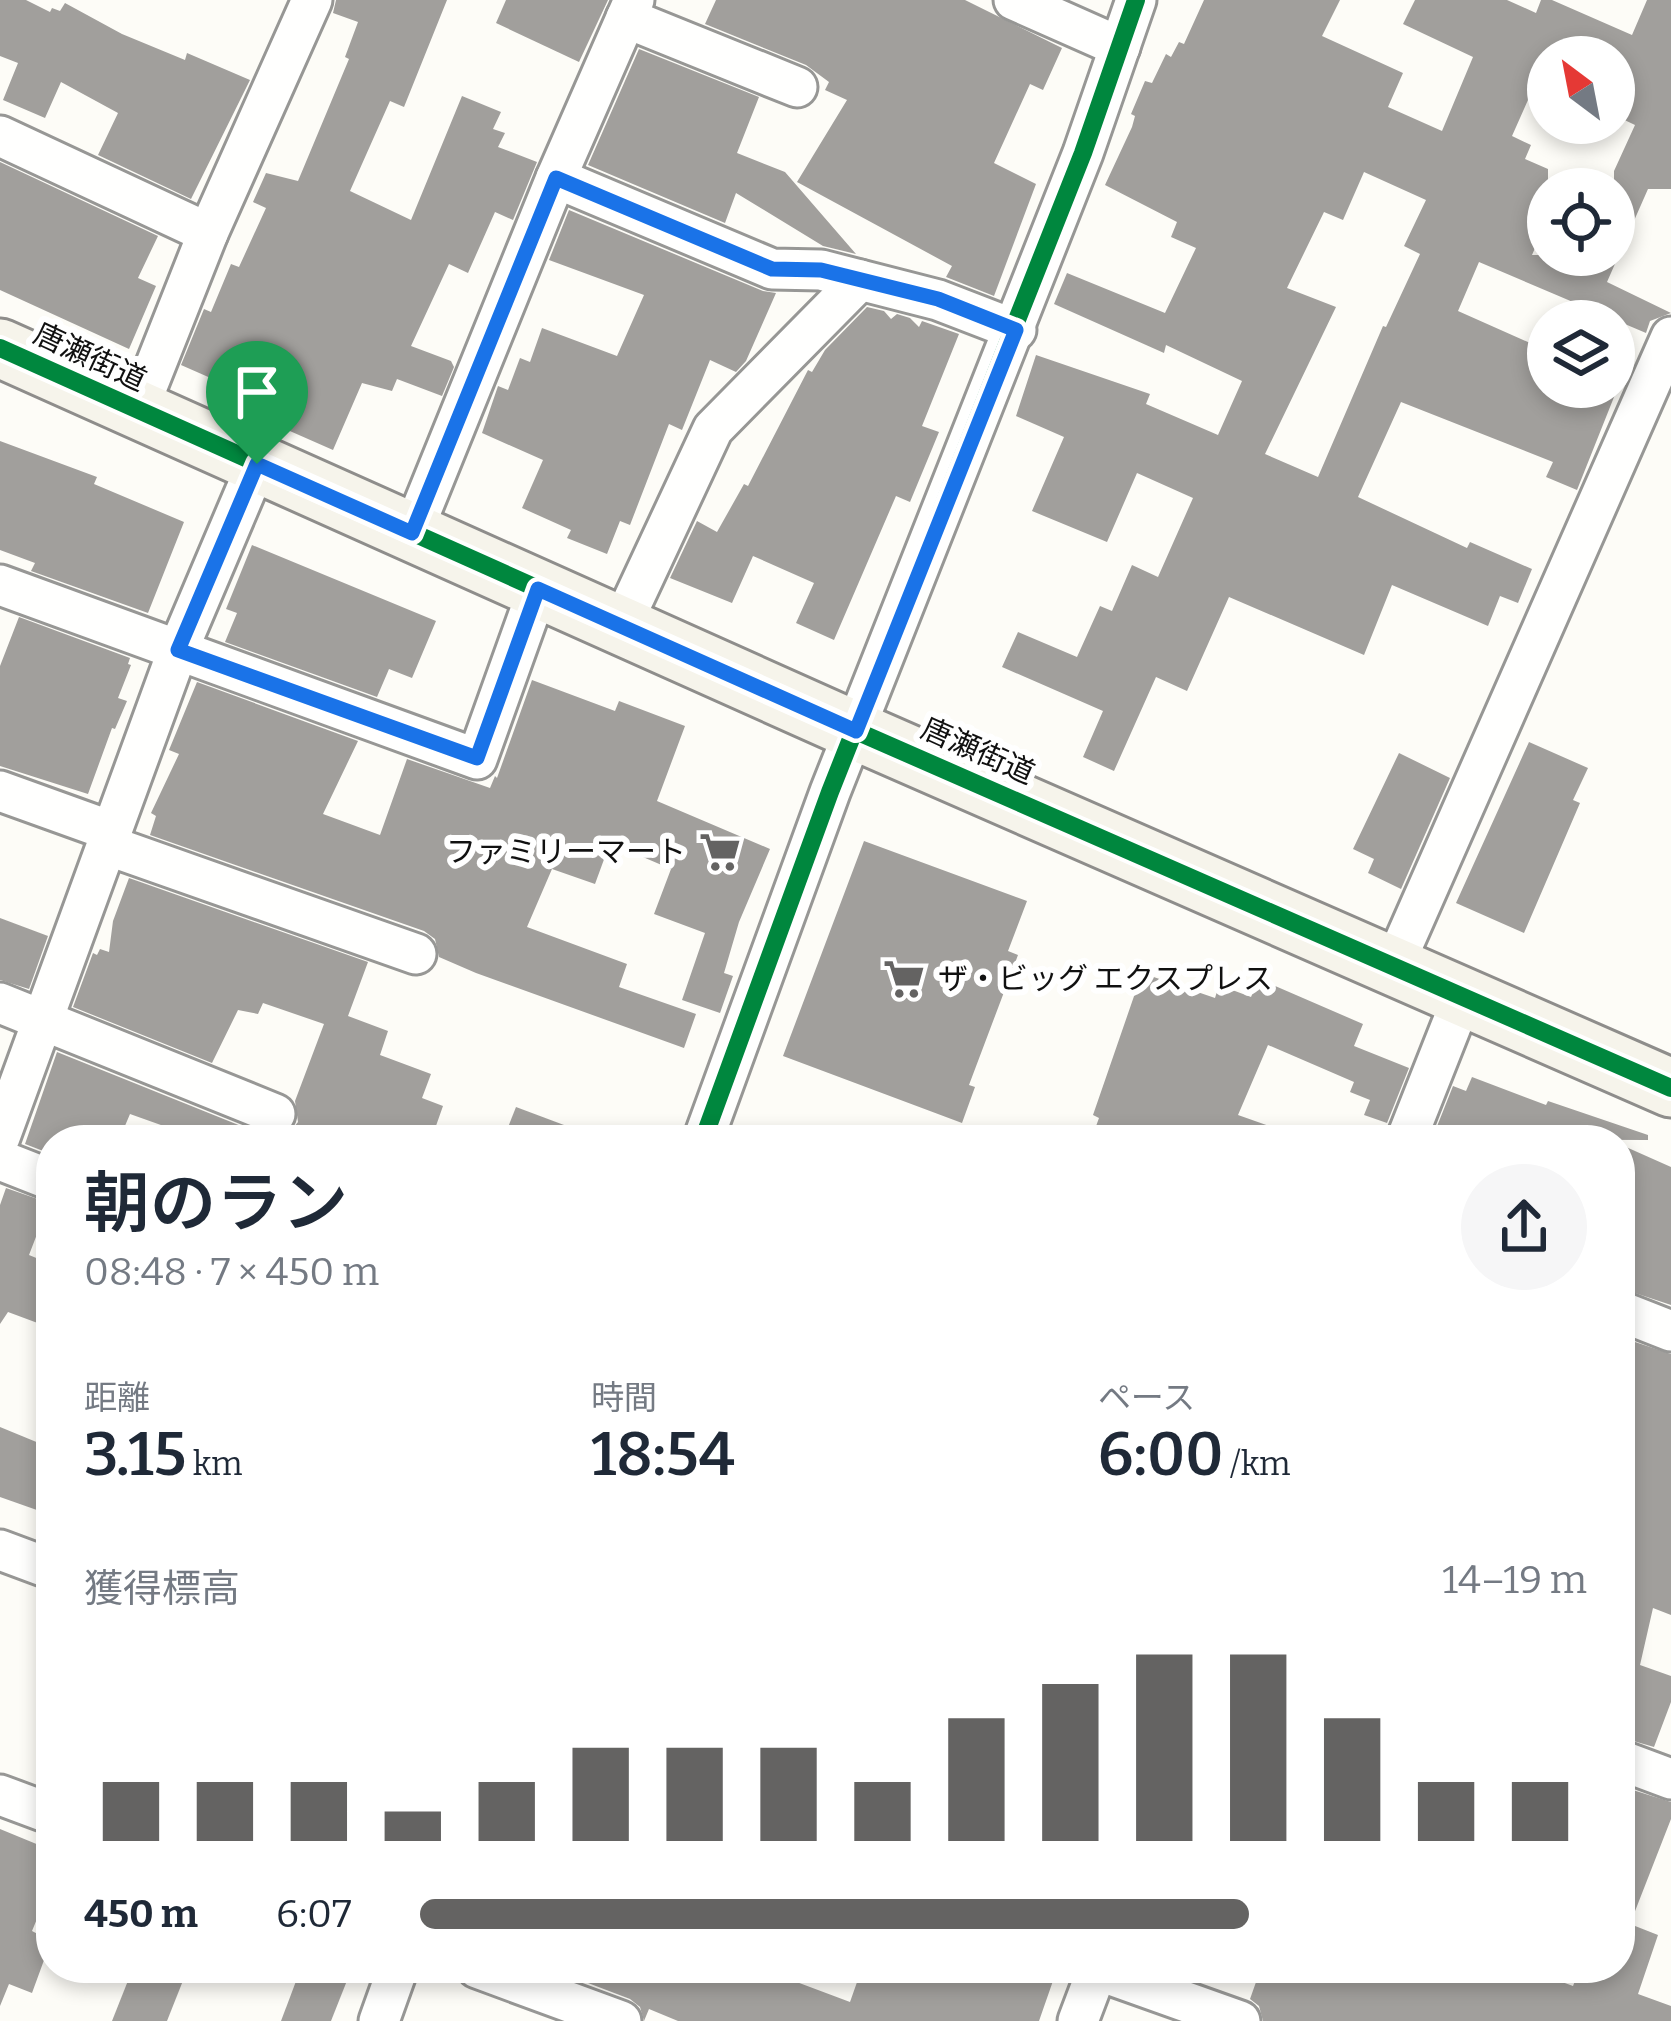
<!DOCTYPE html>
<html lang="ja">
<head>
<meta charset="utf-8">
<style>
  body { margin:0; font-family:Bitter,"Noto Sans JP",serif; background:#f6f6f7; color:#1f2937; height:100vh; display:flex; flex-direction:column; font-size:45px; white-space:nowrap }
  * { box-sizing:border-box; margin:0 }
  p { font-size:39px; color:#747a83 }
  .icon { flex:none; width:66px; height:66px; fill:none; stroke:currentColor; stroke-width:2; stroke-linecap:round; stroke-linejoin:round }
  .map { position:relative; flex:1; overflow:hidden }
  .drawer { position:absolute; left:36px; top:1125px; width:1599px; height:858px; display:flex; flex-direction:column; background:#fff; border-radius:48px; box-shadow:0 6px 18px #0003 }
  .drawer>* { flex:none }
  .needle { width:78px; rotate:328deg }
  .tools { position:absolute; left:1527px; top:36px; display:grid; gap:24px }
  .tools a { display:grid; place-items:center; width:108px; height:108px; border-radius:50%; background:#fff; box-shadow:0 6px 18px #0003; font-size:60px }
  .pin { position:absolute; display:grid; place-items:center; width:102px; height:102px; color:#fff; margin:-123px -51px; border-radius:50% 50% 50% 0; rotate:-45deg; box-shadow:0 0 12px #0007 }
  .pin .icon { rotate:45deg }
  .round { display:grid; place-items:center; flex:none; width:126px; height:126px; border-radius:63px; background:#f6f6f7 }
  .head { display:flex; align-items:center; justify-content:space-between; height:204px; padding:0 48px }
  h1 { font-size:66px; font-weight:600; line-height:90px }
  .figures { display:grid; grid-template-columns:repeat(3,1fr); gap:18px; height:204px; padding:12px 48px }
  .figures div { display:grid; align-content:center }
  .figures b { font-size:60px; font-weight:600 }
  .figures small { font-size:33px; font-weight:400 }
  .figures p { font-size:33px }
  .chart { height:336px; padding:24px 48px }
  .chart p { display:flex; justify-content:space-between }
  .chart svg { width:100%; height:216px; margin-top:12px; stroke:#646362; stroke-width:6 }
  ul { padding:0 48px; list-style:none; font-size:39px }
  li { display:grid; grid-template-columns:192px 144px 1fr; align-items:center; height:90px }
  li i { height:30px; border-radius:15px; background:#646362 }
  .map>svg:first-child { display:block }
</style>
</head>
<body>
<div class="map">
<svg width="1671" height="2021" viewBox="0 0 1671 2021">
  <rect width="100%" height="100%" fill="#fdfcf7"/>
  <!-- building -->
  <g fill="#a19f9c" fill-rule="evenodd">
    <path d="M 0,0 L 26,0 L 50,12 L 52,8 L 60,11 L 65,3 L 122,34 L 185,60 L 187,53 L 250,80 L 191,199 L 98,155 L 118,113 L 61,82 L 45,118 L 3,100 L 18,63 L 0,56 Z"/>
    <path d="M 336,0 L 447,0 L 404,107 L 390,101 L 350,191 L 411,220 L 462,96 L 501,112 L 493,129 L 505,133 L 498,147 L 537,162 L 513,220 L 495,212 L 468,273 L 449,264 L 411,346 L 451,361 L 454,367 L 442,396 L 397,379 L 392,391 L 362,383 L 333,450 L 258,417 L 265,402 L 181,365 L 204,309 L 211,312 L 231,264 L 239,267 L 266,208 L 253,202 L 266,173 L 298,181 L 349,59 L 345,57 L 358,22 L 333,13 Z"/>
    <path d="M 506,0 L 608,0 L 579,62 L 496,23 Z"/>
    <path d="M 716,0 L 965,0 L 1062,48 L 1043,90 L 1030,84 L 994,163 L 1036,184 L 994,296 L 946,277 L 952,266 L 797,182 L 847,100 L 825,90 L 829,82 L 806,65 L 705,24 Z"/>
    <path d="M 1204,0 L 1340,0 L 1322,36 L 1403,73 L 1388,107 L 1442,131 L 1473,57 L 1403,24 L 1415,0 L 1507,0 L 1536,13 L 1541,0 L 1552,0 L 1632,35 L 1647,0 L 1671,0 L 1671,189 L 1648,189 L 1607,282 L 1671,313 L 1650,321 L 1646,333 L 1479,262 L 1458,311 L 1548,351 L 1548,387 L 1618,387 L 1577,490 L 1546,477 L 1553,462 L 1401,402 L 1358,497 L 1467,548 L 1470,542 L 1532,569 L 1518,603 L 1500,596 L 1488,626 L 1392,585 L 1364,655 L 1229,597 L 1187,691 L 1156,677 L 1114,771 L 1083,757 L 1103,711 L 1002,667 L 1018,632 L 1077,657 L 1100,606 L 1112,611 L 1132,565 L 1158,577 L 1193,498 L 1137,473 L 1107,542 L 1032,511 L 1064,437 L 1016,416 L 1036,355 L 1150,394 L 1146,404 L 1218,435 L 1242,381 L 1166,345 L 1164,353 L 1054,304 L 1067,273 L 1165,313 L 1196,248 L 1171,237 L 1177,222 L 1105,185 L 1132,127 L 1135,116 L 1131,114 L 1145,81 L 1152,83 L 1166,54 L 1171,57 L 1179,42 L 1184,44 ZM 1547,57 L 1614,57 L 1614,115 L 1635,125 L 1614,171 L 1614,255 L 1532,255 L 1548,218 L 1548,169 L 1525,159 L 1531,145 L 1512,136 ZM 1364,172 L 1426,200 L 1404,246 L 1420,254 L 1386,327 L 1383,326 L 1318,477 L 1265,454 L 1336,307 L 1287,288 L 1324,212 L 1343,220 Z"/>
    <path d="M 639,49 L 759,97 L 737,153 L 785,172 L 856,254 L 823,246 L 736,193 L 725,223 L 588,165 Z"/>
    <path d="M 0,162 L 158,236 L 138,278 L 156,286 L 129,349 L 0,290 Z"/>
    <path d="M 569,210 L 763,291 L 776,293 L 746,361 L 736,372 L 710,360 L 682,430 L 669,424 L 630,525 L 620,521 L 607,554 L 567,538 L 571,530 L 522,508 L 543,460 L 482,433 L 498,386 L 508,390 L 520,358 L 530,362 L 542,328 L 617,356 L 644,295 L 549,260 Z"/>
    <path d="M 867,307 L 884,311 L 891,319 L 897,314 L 910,318 L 919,327 L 922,321 L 959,334 L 922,426 L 939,432 L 932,449 L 910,502 L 896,496 L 834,640 L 796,623 L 814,583 L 753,556 L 732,603 L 670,578 L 697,521 L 717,532 L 744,484 L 748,486 L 808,370 L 812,372 L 825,350 Z"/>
    <path d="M 0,441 L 97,477 L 94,484 L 184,522 L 148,613 L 31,571 L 35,563 L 0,550 Z"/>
    <path d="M 252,545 L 436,621 L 412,678 L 389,669 L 377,697 L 225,642 L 237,613 L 226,609 Z"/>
    <path d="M 19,617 L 130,658 L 128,664 L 131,665 L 118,698 L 127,701 L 115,729 L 112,728 L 88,794 L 0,766 L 0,666 Z"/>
    <path d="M 532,680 L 615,711 L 619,701 L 685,726 L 657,801 L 770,849 L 739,922 L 724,973 L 733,976 L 720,1013 L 682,1000 L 705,933 L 654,914 L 671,869 L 610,843 L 595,884 L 552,869 L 527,927 L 627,964 L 619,987 L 696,1014 L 684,1048 L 476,973 L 439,957 L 435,939 L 424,931 L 150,835 L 156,816 L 151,813 L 179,754 L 169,750 L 197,682 L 358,741 L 323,814 L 380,835 L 407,759 L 490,788 L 495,776 L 497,778 Z"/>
    <path d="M 1529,742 L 1588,768 L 1573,800 L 1580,803 L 1524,933 L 1456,903 Z"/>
    <path d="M 1399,753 L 1450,778 L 1401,889 L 1368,873 L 1374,859 L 1353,849 Z"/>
    <path d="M 864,841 L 1027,901 L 1008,951 L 1018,955 L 969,1085 L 975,1087 L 962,1123 L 783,1056 Z"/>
    <path d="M 129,878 L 368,962 L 348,1016 L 388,1031 L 380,1055 L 431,1074 L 422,1098 L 443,1106 L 431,1140 L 203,1140 L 130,1114 L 119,1140 L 51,1140 L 51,1154 L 25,1144 L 57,1052 L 266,1136 L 289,1133 L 298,1122 L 295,1101 L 324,1024 L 263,1003 L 258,1014 L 238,1010 L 212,1063 L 73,1007 L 93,953 L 97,955 L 100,949 L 109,952 L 113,921 Z"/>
    <path d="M 0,918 L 48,936 L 29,989 L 0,980 Z"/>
    <path d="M 1142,973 L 1215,998 L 1219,985 L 1251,997 L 1259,979 L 1363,1024 L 1354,1046 L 1409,1068 L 1387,1123 L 1364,1115 L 1370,1100 L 1350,1092 L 1354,1082 L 1268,1045 L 1238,1115 L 1295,1135 L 1294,1140 L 1091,1140 L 1099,1118 L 1093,1115 Z"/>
    <path d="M 1472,1077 L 1546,1105 L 1548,1101 L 1648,1135 L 1648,1140 L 1432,1139 L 1453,1086 L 1466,1091 Z"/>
    <path d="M 516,1107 L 596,1137 L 595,1140 L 503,1140 Z"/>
    <path d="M 1626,1147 L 1671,1167 L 1671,1305 L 1620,1288 L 1620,1166 Z"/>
    <path d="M 6,1188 L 49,1203 L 29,1255 L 51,1264 L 51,1328 L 8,1312 L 0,1324 L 0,1205 Z"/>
    <path d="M 1620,1337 L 1671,1354 L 1671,1615 L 1653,1608 L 1640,1665 L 1671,1676 L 1671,1702 L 1654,1747 L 1620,1737 Z"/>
    <path d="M 0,1427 L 51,1448 L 51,1515 L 0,1497 Z"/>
    <path d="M 1620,1786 L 1671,1802 L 1671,1819 L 1630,1924 L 1658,1935 L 1638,1994 L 1671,2006 L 1671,2021 L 1263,2021 L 1259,2006 L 1250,1999 L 1261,1968 L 1524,1968 L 1573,1986 L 1580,1968 L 1620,1968 Z"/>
    <path d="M 0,1829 L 51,1850 L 51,1885 L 32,1931 L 51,1941 L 32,1993 L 9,1984 L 0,2006 Z"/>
    <path d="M 133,1968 L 188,1968 L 167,2021 L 112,2021 Z"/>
    <path d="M 301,1968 L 352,1968 L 331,2021 L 281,2021 Z"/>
    <path d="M 594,1968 L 759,1968 L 850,2002 L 862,1968 L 1033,1968 L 1054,1978 L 1039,2021 L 678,2021 L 649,2009 L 644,2021 L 640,2007 L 630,1999 L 588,1983 Z"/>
  </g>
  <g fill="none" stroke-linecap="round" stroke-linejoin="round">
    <!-- street casing -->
    <g stroke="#979795" stroke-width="45">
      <g id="street">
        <path d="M 1014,0 L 1120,47"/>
        <path d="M 626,18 L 797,87"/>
        <path d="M 0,136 L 208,233"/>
        <path d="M 556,178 L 772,269 L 821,270 L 938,300 L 1016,330"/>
        <path d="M 137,412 L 208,233 L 312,0"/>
        <path d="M 412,533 L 556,178 L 634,0"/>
        <path d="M 0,585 L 477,759 L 538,589"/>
        <path d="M 621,626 L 713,429 L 860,280"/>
        <path d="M 0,791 L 111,831"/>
        <path d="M 107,845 L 416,954"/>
        <path d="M 1394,965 L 1671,337"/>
        <path d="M 0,1003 L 275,1114"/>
        <path d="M 0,1137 L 178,650 L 257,464"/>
        <path d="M 703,1140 L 830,792 L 1083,153 L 1136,0"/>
        <path d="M 1406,1140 L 1463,996"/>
        <path d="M 0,1160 L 51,1180"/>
        <path d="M 1620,1311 L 1671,1331"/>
        <path d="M 0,1550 L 51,1569"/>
        <path d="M 1620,1760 L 1671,1779"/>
        <path d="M 0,1795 L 51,1814"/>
        <path d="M 477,1968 L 621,2021"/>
        <path d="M 1091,1968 L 1240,2021"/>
        <path d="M 379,2021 L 398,1968"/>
        <path d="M 1078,2021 L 1098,1968"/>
      </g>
    </g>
    <!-- secondary casing -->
    <g stroke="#8e8d8b" stroke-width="63">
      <path id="secondary" d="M 0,348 L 856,731 L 1671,1088"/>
    </g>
    <!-- street -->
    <use href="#street" stroke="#fffffe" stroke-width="39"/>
    <!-- secondary -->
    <use href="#secondary" stroke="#f6f4eb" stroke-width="57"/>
    <!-- cycleway casing -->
    <g stroke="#fff" stroke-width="26">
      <g id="cycleway">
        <path d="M 0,348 L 856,731 L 1671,1088"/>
        <path d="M 703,1140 L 830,792 L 1083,153 L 1136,0"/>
      </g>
    </g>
    <!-- cycleway -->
    <use href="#cycleway" stroke="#00873e" stroke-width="18"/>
  </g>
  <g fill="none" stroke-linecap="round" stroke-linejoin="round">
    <!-- route casing -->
    <g stroke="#fff" stroke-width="24">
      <path id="route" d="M 556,178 L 772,269 L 821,270 L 938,299 L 1016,330 L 856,731 L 538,589 L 477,758 L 178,650 L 257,464 L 412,533 Z"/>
    </g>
    <!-- route -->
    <use href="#route" stroke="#1a73e8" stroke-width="15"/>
  </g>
  <!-- icons -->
  <defs>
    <g id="supermarket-bare" transform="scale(3.24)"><path d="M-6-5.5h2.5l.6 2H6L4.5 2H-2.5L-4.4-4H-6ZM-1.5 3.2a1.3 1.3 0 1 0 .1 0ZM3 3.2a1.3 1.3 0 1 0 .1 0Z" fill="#646362" stroke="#fff" stroke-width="2.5" paint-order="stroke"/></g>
  </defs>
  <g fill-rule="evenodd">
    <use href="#supermarket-bare" x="720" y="852"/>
    <use href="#supermarket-bare" x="904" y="979"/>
  </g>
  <g text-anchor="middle" stroke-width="12" stroke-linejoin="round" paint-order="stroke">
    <!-- street labels -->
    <g font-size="30" fill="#111" stroke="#fff">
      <text transform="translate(90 357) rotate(25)" y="10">唐瀬街道</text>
      <text transform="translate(978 751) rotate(24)" y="10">唐瀬街道</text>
    </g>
    <!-- poi labels -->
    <g font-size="30" fill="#111" stroke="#fff" text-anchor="end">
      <text x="686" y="862">ファミリーマート</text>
      <text x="938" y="989" text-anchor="start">ザ・ビッグ エクスプレス</text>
    </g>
  </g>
</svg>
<div class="tools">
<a><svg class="needle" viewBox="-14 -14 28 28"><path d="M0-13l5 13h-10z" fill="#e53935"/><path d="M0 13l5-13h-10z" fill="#747a83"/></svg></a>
<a><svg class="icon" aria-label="locate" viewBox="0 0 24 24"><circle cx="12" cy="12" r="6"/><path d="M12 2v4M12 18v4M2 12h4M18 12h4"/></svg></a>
<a><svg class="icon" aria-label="layers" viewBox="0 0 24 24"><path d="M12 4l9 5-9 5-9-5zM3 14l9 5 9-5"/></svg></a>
</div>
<div class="pin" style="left:257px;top:464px;background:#1e9e55"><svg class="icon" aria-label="arrive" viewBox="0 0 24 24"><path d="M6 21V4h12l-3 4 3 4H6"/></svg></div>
<section class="drawer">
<div class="head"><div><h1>朝のラン</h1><p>08:48 · 7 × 450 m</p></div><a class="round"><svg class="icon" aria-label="share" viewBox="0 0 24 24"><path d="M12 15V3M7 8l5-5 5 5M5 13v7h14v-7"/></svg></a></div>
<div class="figures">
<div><p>距離</p><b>3.15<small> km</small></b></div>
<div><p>時間</p><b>18:54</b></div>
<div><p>ペース</p><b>6:00<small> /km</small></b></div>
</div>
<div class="chart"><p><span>獲得標高</span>14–19 m</p>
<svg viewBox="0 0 160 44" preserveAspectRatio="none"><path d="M5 44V32M15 44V32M25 44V32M35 44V38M45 44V32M55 44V25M65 44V25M75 44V25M85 44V32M95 44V19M105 44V12M115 44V6M125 44V6M135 44V19M145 44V32M155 44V32"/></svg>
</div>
<ul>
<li><b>450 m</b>6:07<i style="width:71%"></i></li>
</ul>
</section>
</div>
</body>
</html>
